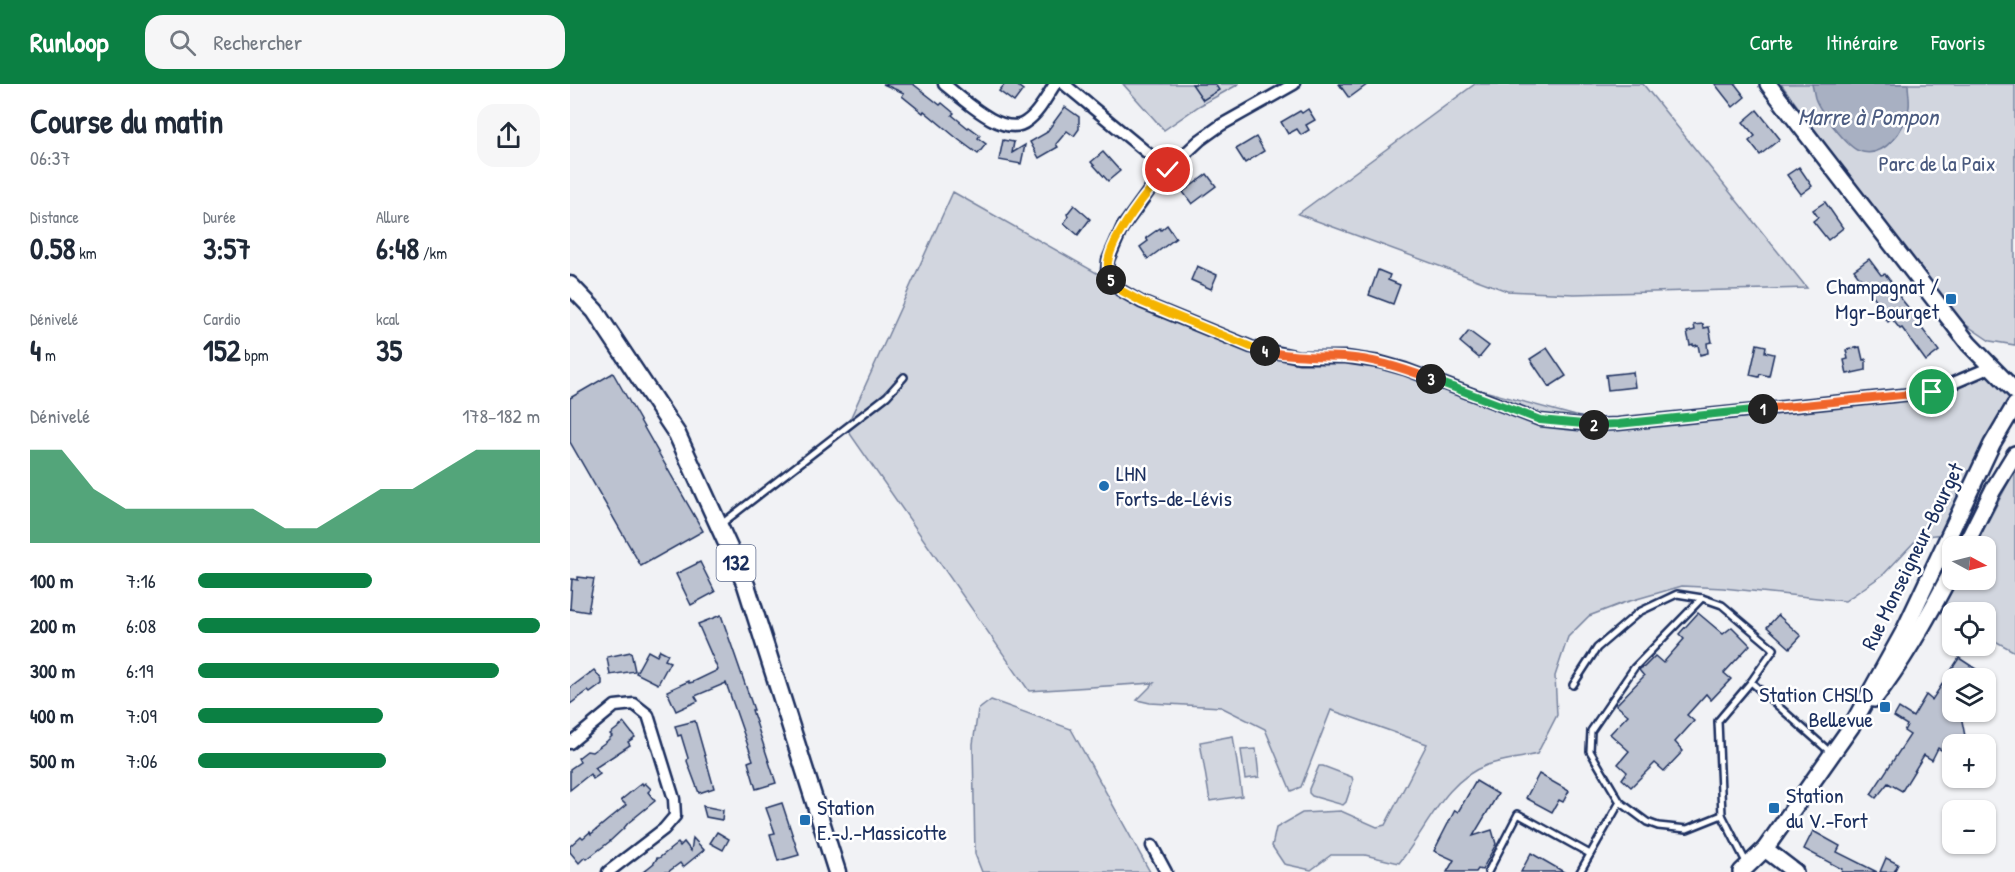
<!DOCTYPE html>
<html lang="fr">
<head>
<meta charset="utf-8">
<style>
  body { margin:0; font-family:"Patrick Hand",sans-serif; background:#f6f6f7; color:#1f2937; height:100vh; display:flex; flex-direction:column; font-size:22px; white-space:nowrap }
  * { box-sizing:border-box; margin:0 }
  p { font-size:20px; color:#747a83 }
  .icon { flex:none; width:33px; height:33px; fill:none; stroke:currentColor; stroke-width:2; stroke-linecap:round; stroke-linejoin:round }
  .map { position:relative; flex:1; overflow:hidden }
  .panel { display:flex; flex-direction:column; background:#fff; width:570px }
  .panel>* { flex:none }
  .needle { width:39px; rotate:97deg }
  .fabs { position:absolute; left:1372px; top:452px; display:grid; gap:12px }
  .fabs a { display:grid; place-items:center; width:54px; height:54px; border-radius:12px; background:#fff; box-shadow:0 2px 4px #0004; font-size:30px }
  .pin { position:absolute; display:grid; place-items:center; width:51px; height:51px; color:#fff; margin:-26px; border:3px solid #fff; border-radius:50%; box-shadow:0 2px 6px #0007 }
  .km { position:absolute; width:30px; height:30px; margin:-15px; border-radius:50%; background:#222; color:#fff; font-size:16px; line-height:30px; text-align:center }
  .round { display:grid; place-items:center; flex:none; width:63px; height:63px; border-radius:18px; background:#f6f6f7 }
  .headline { display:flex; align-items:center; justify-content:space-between; height:102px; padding:0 30px }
  h1 { font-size:33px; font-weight:800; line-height:45px }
  .figures { display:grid; grid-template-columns:repeat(3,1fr); gap:9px; height:102px; padding:6px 30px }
  .figures div { display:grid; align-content:center }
  .figures b { font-size:30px; font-weight:800 }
  .figures small { font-size:16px; font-weight:400 }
  .figures p { font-size:16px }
  .chart { height:168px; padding:12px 30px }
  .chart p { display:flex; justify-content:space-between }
  .chart svg { width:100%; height:108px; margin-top:6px; fill:#0b8043; opacity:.7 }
  ul { padding:0 30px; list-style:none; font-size:20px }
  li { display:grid; grid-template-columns:96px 72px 1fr; align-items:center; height:45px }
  li i { height:15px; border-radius:8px; background:#0b8043 }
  header { display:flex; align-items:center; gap:36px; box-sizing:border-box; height:84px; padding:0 30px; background:#0b8043; color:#fff }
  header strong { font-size:28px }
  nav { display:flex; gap:33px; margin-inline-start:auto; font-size:21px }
  .search { width:420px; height:54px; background:#f6f6f7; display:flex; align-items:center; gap:15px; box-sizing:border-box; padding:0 21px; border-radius:18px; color:#747a83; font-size:22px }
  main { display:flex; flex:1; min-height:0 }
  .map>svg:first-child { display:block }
</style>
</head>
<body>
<header>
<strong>Runloop</strong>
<div class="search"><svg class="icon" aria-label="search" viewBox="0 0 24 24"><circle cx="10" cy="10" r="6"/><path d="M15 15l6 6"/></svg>Rechercher</div>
<nav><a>Carte</a><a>Itinéraire</a><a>Favoris</a></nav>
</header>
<main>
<section class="panel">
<div class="headline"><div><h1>Course du matin</h1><p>06:37</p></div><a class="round"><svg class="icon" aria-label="share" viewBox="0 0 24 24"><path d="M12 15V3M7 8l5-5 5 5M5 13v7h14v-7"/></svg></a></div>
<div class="figures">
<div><p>Distance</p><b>0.58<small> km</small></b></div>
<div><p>Durée</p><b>3:57</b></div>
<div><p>Allure</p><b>6:48<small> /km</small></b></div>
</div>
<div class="figures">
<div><p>Dénivelé</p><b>4<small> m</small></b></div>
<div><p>Cardio</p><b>152<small> bpm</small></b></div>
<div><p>kcal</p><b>35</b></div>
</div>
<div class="chart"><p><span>Dénivelé</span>178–182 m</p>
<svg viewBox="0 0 160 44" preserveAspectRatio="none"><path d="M0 44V6L10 6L20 22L30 30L40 30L50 30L60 30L70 30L80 38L90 38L100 30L110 22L120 22L130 14L140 6L150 6L160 6V44z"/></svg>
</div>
<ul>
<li><b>100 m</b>7:16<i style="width:51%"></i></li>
<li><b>200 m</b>6:08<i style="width:100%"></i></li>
<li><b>300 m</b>6:19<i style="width:88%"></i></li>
<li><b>400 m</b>7:09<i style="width:54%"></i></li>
<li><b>500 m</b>7:06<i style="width:55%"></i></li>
</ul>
</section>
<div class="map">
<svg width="1445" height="788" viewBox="0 0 1445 788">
  <rect width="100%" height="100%" fill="#f1f2f5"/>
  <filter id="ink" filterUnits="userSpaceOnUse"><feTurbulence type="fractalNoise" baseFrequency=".0167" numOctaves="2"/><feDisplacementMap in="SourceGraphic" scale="12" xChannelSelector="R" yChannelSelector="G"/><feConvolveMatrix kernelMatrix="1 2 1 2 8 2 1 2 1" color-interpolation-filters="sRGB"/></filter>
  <g filter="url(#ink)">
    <!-- green -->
    <g fill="#d2d6df" stroke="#76829e" stroke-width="1.5">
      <path d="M 553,0 L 669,0 L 629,22 L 594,46 Z"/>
      <path d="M 905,0 L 1073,0 L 1237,204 L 1004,210 L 937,207 L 728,130 Z"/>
      <path d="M 1211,0 L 1445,0 L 1445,261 L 1420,257 L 1383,232 Z"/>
      <path d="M 383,108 L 541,197 L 550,206 L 681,263 L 776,273 L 870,295 L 1032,339 L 1358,307 L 1421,283 L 1445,307 L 1445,321 L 1381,449 L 1349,453 L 1314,490 L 1275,517 L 1153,504 L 1112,502 L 1053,519 L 1019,532 L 998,553 L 985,592 L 987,631 L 967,670 C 951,674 933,676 917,681 C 873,697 857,746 829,779 L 795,771 L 761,771 L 741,786 L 714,780 L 702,762 L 706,744 L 732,729 L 771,727 L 807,743 L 815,741 L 857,660 L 761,626 L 731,703 L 721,707 L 695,645 L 651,623 L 580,619 L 567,616 L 584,599 L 459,607 L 276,344 Z"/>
      <path d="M 1445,386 L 1445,568 L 1416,552 L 1416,528 L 1383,528 L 1383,533 L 1366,524 L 1384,504 L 1388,495 L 1416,495 L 1416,462 L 1405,462 Z"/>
      <path d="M 421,616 L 501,645 L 580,788 L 412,788 L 405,770 L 403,660 L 408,626 Z"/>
      <path d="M 663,652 L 672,712 L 640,717 L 630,658 Z"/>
      <path d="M 686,665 L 689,693 L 675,695 L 671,666 Z"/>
      <path d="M 749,682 L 753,682 L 782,693 L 783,697 L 776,718 L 773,721 L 742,712 L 739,709 L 739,705 Z"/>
    </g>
    <!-- water -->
    <path fill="#a8b0c2" stroke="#707c9a" stroke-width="1.5" d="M 1242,0 L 1338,0 C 1338,7 1340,16 1339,23 C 1336,45 1314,76 1289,67 C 1277,63 1249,26 1245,14 C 1244,10 1243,4 1242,0 Z"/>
    <!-- building -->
    <g fill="#bcc2d0" stroke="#1b2f5e" stroke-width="1.5">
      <path d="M 313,0 L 343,0 L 370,21 L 372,19 L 384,29 L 382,31 L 398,44 L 399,43 L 410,51 L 408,54 L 416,60 L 408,70 L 389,56 L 354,27 L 353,29 L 332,12 L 334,9 Z"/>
      <path d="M 435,0 L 445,0 L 453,6 L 444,18 L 429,7 Z"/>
      <path d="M 622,0 L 645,0 L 649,6 L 633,16 Z"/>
      <path d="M 769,0 L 798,0 L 779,14 Z"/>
      <path d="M 1145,0 L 1165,0 L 1175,13 L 1163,23 Z"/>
      <path d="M 495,23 L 509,33 L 509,45 L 504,52 L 497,47 L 486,60 L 488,63 L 469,74 L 460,58 L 476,49 Z"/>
      <path d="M 738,25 L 745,36 L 736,41 L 739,46 L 731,51 L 727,45 L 718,50 L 711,38 L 730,27 L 732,29 Z"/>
      <path d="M 1187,26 L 1210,55 L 1190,71 L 1179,57 L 1185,52 L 1173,38 Z"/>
      <path d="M 686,53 L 694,67 L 675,79 L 666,65 Z"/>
      <path d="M 433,56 L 444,58 L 442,69 L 455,61 L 451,80 L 429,76 Z"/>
      <path d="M 533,68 L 550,87 L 538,97 L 521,78 Z"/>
      <path d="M 1229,83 L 1242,102 L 1231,110 L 1217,91 Z"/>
      <path d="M 637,90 L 646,102 L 622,120 L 613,108 Z"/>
      <path d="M 1255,118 L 1273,144 L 1258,156 L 1243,137 L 1248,133 L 1243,126 Z"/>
      <path d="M 504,121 L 520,135 L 508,151 L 494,139 L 498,133 L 497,130 Z"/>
      <path d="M 597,141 L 606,154 L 578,175 L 570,163 L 578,157 L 576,154 L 590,144 L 591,146 Z"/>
      <path d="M 1299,175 L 1311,191 L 1315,190 L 1326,204 L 1324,206 L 1346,233 L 1344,234 L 1369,267 L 1356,277 L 1332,244 L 1330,245 L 1322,235 L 1318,238 L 1313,231 L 1316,229 L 1284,186 Z"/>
      <path d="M 627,182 L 647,191 L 641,205 L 621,196 Z"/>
      <path d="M 808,186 L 820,191 L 818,196 L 830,201 L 823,220 L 799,211 Z"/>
      <path d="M 1133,240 L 1134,244 L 1139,243 L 1142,258 L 1137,259 L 1138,269 L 1130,271 L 1128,261 L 1123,262 L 1123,260 L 1120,261 L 1117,248 L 1125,246 L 1124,241 Z"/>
      <path d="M 899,247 L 919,262 L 909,274 L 890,258 Z"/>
      <path d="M 1187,260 L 1196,262 L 1195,268 L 1204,270 L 1199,292 L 1190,290 L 1189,293 L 1180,291 Z"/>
      <path d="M 1290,263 L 1293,276 L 1296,275 L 1296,286 L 1277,290 L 1274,276 L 1278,275 L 1276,266 Z"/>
      <path d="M 977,264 L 996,292 L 979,303 L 960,275 Z"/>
      <path d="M 1063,288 L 1065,303 L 1038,306 L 1036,291 Z"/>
      <path d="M 43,289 L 133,447 L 71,482 L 0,358 L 0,314 Z"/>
      <path d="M 130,478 L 145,508 L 121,521 L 106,490 Z"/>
      <path d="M 8,493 L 24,495 L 18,528 L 0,525 L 2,495 L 8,496 Z"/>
      <path d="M 1128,529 L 1153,550 L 1162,543 L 1180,561 L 1154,589 L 1161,595 L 1141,616 L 1136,610 L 1117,631 L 1124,637 L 1105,658 L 1113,667 L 1094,687 L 1085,679 L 1061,703 L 1052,695 L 1057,688 L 1048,680 L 1059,667 L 1040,650 L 1058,631 L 1046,621 L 1074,592 L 1069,586 L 1071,584 L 1074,583 L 1085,572 L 1093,579 L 1114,555 L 1109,550 Z"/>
      <path d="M 151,531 L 184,626 L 182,626 L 206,699 L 186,705 L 178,678 L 183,676 L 156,599 L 125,612 L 128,617 L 106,627 L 97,607 L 119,597 L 119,599 L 123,598 L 148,586 L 128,540 Z"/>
      <path d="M 1208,531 L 1231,552 L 1220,564 L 1197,543 Z"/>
      <path d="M 90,566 L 98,570 L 95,576 L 100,578 L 88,600 L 66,589 L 78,567 L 87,572 Z"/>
      <path d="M 61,568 L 65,587 L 40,591 L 37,573 Z"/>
      <path d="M 1389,574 L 1409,587 L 1404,594 L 1383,594 L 1383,627 L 1390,627 L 1395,652 L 1407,660 L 1383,660 L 1383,673 L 1368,664 L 1362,676 L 1354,671 L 1332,707 L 1318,699 L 1306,714 L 1301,710 L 1340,651 L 1334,647 L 1337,641 L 1324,633 L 1329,624 L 1343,633 L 1356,611 L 1362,616 Z"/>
      <path d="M 24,586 L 32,596 L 32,600 L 20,609 L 18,607 L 0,620 L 0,604 Z"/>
      <path d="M 125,637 L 144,704 L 129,709 L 117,677 L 118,674 L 111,651 L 108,652 L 105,642 Z"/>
      <path d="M 54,639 L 65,653 L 58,658 L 60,661 L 25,684 L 30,690 L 23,695 L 20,690 L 0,706 L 0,685 L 10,678 L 8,674 L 17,667 L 22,668 L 37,657 L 42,652 L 40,650 Z"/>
      <path d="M 969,690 L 999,707 L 993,718 L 989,716 L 982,728 L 956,714 Z"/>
      <path d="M 906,697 L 928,710 L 903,752 L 922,746 L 926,760 L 912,786 L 908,785 L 906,788 L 877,788 L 884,776 L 864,767 L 885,726 L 888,728 Z"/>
      <path d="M 72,699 L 73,701 L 75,699 L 81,705 L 78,708 L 85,717 L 58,739 L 54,744 L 39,758 L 17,775 L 15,773 L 9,779 L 0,768 L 0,762 L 11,752 L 13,754 L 20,748 L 21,750 L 56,721 L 51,716 Z"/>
      <path d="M 212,719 L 229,771 L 208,777 L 200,750 L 205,749 L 196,724 Z"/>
      <path d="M 133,722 L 153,726 L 152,736 L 136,733 Z"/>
      <path d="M 1243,747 L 1270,762 L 1267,768 L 1307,788 L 1271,788 L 1272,785 L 1234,765 Z"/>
      <path d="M 147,748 L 159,755 L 153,766 L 140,759 Z"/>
      <path d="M 123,754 L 134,766 L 113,783 L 110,779 L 98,788 L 73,788 L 84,779 L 87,774 L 89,774 L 108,759 L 110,762 L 114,758 L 121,767 Z"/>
      <path d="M 961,769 L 994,788 L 951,788 Z"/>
      <path d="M 1316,774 L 1328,780 L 1324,788 L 1310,788 Z"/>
    </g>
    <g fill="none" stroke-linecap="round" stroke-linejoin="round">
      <!-- lane casing -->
      <g stroke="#1b2f5e" stroke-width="10">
        <g id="lane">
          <path d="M 150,441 L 317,312 L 334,293"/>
          <path d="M 1132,514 L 1064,584 L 1021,647 L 1020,667 L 1050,718 L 1077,738 L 1088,742 L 1117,745 L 1152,731"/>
          <path d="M 1181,598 L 1260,668"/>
          <path d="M 1003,601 L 1027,564 L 1069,528 L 1107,510 L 1132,514 L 1152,521 L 1204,565 L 1181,598 L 1148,637 L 1152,731 L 1177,780"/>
          <path d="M 918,788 L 948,730 L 1020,770"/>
          <path d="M 1010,788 L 1050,718"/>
        </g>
      </g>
      <!-- street casing -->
      <g stroke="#1b2f5e" stroke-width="15">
        <g id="street">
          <path d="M 374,0 C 392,14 435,56 457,37 C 469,29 477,12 485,0"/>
          <path d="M 494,0 L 598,86"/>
          <path d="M 724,0 L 651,41 L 630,56 L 586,97 L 552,144 L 538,176 L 537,187 L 541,197 L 550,206 L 571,218 L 681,263 L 729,273 L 776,273 L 810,278 L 835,285 L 970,336 L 1019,341 L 1048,340 L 1362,308 L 1421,283"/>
          <path d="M 0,659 L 45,622 L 64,620 L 78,631 L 104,715 L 105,732 L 94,745 L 38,788"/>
          <path d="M 582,762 L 596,788"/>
        </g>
      </g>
      <!-- secondary casing -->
      <g stroke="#1b2f5e" stroke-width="20">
        <g id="secondary">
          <path d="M 1198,0 L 1374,228 L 1399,260 L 1445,307"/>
          <path d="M 1395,462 L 1423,406 L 1445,370"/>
          <path d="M 1304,615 C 1335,575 1360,530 1383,485"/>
          <path d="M 1195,765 L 1225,788"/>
          <path d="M 1171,788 L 1195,765 L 1281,643 L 1333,549 L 1422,360 L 1445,321"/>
        </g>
      </g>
      <!-- primary casing -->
      <g stroke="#1b2f5e" stroke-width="21">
        <path id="primary" d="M 0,201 L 25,227 L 107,350 L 176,501 L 267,788"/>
      </g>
      <!-- lane -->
      <use href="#lane" stroke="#fff" stroke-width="5"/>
      <!-- street -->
      <use href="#street" stroke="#fff" stroke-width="10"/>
      <!-- secondary -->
      <use href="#secondary" stroke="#fff" stroke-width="15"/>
      <!-- primary -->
      <use href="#primary" stroke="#fff" stroke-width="16"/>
    </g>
  </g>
  <g fill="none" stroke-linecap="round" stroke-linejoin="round" filter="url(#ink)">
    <!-- split-1 casing -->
    <g stroke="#fff" stroke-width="12">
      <path id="split-1" d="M 1193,325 L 1362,308"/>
    </g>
    <!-- split-2 casing -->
    <g stroke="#fff" stroke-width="12">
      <path id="split-2" d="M 1024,341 L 1048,340 L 1193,325"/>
    </g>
    <!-- split-3 casing -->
    <g stroke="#fff" stroke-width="12">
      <path id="split-3" d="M 861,295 L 970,336 L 1024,341"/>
    </g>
    <!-- split-4 casing -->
    <g stroke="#fff" stroke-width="12">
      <path id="split-4" d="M 695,267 C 723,273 747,272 775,273 C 805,275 833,284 861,295"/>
    </g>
    <!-- split-5 casing -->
    <g stroke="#fff" stroke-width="12">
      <path id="split-5" d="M 541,196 L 550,206 L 572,218 L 681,263 L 695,267"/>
    </g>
    <!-- split-6 casing -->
    <g stroke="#fff" stroke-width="12">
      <path id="split-6" d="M 541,196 C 539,190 537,185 538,178 C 542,152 579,104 598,86"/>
    </g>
    <!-- split-1 -->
    <use href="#split-1" stroke="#f0652b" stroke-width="8"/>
    <!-- split-2 -->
    <use href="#split-2" stroke="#22a559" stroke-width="8"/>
    <!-- split-3 -->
    <use href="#split-3" stroke="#22a559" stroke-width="8"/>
    <!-- split-4 -->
    <use href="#split-4" stroke="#f0652b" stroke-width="8"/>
    <!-- split-5 -->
    <use href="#split-5" stroke="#f5b400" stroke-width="8"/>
    <!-- split-6 -->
    <use href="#split-6" stroke="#f5b400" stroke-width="8"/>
  </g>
  <!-- markers -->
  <g fill="#1f6fb2" stroke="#fff" stroke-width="2">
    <rect x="1375" y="209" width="12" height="12" rx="3"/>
    <circle cx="534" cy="402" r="6"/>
    <rect x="1309" y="617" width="12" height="12" rx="3"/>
    <rect x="1198" y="718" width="12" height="12" rx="3"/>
    <rect x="229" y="730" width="12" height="12" rx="3"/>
  </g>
  <g text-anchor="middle" stroke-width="5" stroke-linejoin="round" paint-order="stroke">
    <!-- shield labels -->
    <rect fill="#fff" stroke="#5f6d8e" stroke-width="1.5" x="146.5" y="461" width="39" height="36" rx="4.5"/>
    <g font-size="21" font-weight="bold" fill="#1b2f5e">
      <text x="166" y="486">132</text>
    </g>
    <!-- park labels -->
    <g font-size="22" fill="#49597e" stroke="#fff">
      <text x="1367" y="87">Parc de la Paix</text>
    </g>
    <!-- poi labels -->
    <g font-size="22" fill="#1b2f5e" stroke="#fff" text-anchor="start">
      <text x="1369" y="210" text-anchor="end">Champagnat /<tspan x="1369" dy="25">Mgr-Bourget</tspan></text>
      <text x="546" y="397">LHN<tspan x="546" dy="25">Forts-de-Lévis</tspan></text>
      <text x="1303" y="618" text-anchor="end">Station CHSLD<tspan x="1303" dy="25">Bellevue</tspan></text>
      <text x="1216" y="719">Station<tspan x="1216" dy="25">du V.-Fort</tspan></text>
      <text x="247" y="731">Station<tspan x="247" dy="25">E.-J.-Massicotte</tspan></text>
    </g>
    <!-- street labels -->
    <g font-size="22" fill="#1b2f5e" stroke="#fff">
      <text transform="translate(1342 472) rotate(-64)" y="8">Rue Monseigneur-Bourget</text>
    </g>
    <!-- water labels -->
    <g font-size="24" font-style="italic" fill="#4c5c81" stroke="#fff">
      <text x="1298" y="41">Marre à Pompon</text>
    </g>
  </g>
</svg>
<div class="fabs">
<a><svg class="needle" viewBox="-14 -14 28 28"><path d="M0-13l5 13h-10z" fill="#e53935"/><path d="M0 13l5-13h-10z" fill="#747a83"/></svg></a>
<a><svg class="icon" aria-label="locate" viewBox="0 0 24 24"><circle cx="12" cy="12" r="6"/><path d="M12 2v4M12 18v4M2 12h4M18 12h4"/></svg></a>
<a><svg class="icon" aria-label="layers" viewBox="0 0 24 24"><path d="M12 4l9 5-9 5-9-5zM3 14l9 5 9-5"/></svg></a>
<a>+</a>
<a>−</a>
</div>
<div class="pin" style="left:1362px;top:308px;background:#1e9e55"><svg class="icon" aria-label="arrive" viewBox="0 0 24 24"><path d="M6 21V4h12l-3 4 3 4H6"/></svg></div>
<div class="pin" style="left:598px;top:86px;background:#d93025"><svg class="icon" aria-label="check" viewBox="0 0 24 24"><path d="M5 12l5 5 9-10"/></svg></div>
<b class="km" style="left:1193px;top:325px">1</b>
<b class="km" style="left:1024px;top:341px">2</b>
<b class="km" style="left:861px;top:295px">3</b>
<b class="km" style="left:695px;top:267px">4</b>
<b class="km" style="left:541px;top:196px">5</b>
</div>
</main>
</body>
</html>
